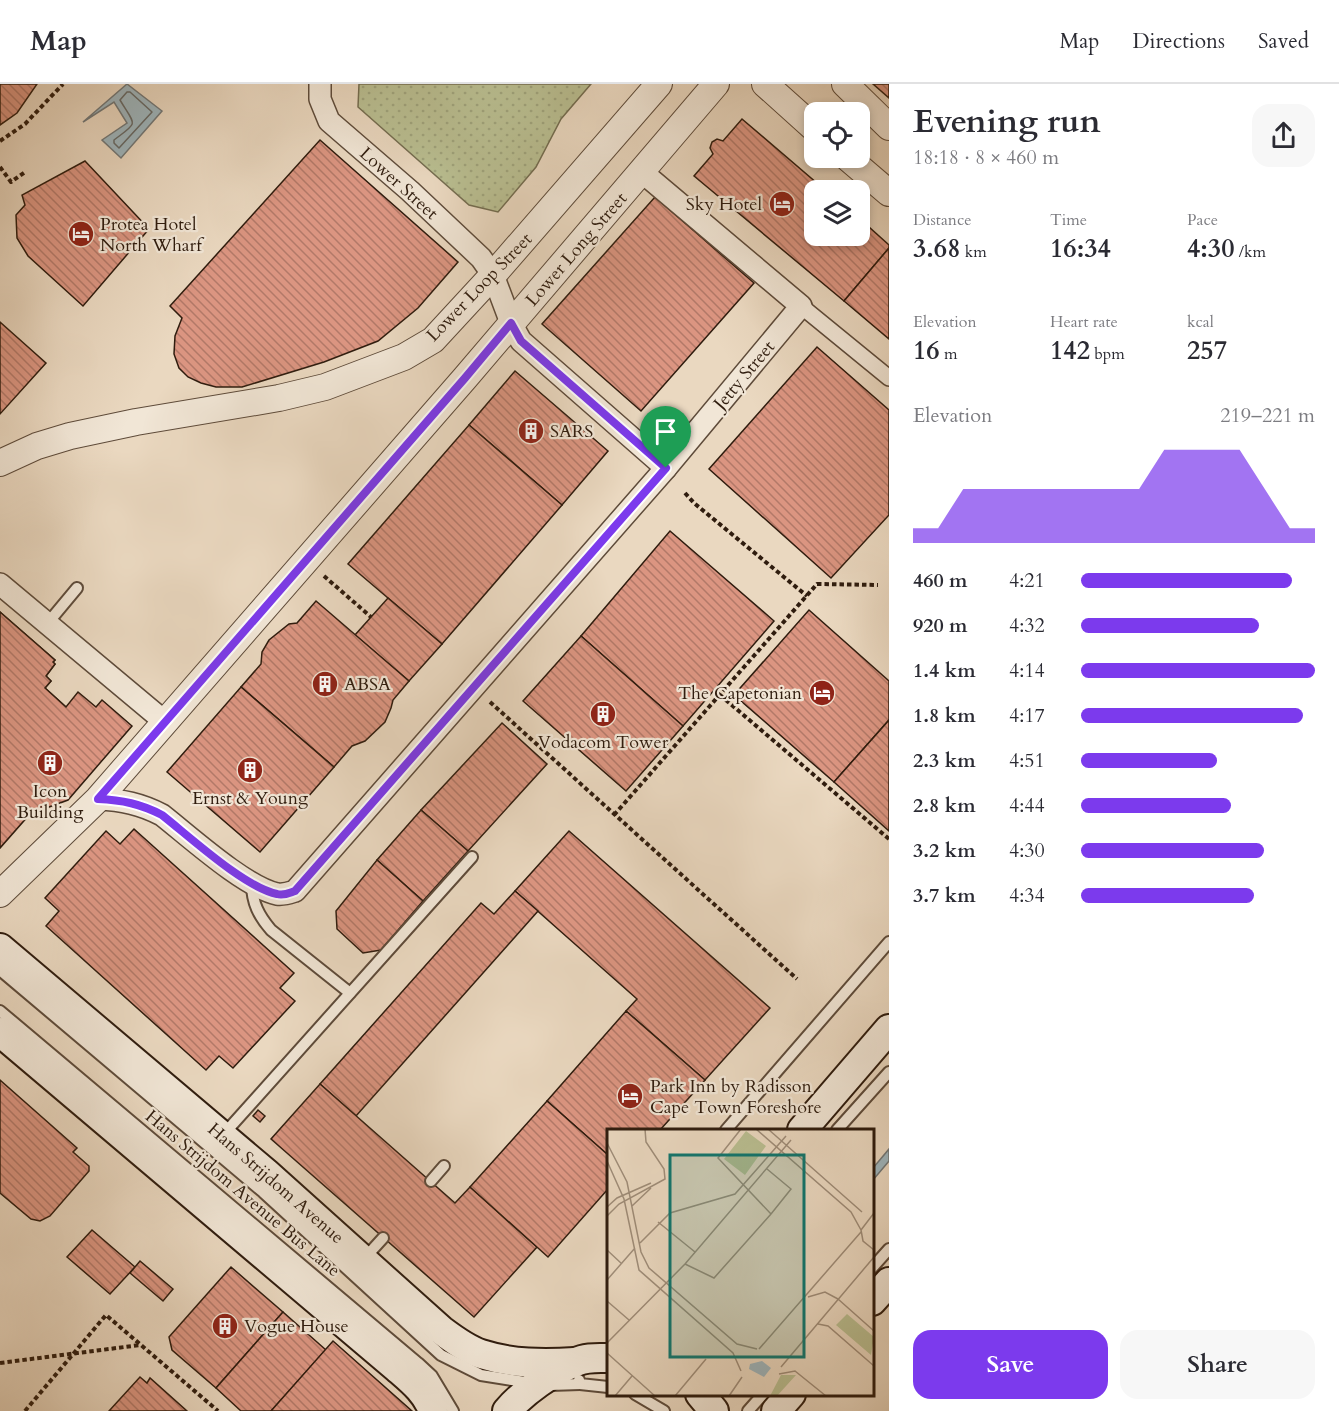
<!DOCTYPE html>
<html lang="en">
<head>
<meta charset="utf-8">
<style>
  body { margin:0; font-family:Cardo,serif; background:#f7f7f7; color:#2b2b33; height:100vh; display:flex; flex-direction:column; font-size:22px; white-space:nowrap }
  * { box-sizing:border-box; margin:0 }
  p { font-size:20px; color:#7c7c81 }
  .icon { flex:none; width:33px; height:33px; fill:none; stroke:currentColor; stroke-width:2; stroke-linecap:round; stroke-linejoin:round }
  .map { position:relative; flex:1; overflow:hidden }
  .side { display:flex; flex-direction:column; background:#fff; width:450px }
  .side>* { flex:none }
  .controls { position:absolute; left:804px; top:18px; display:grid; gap:12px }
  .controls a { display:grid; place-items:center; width:66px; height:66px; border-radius:12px; background:#fff; box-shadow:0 3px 9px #0003; font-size:30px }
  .pin { position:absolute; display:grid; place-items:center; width:51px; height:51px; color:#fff; margin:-62px -26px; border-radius:50% 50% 50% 0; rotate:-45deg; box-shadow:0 0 6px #0007 }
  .pin .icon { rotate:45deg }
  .round { display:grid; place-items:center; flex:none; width:63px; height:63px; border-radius:18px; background:#f7f7f7 }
  .summary { display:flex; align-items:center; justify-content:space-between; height:102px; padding:0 24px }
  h1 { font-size:33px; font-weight:600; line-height:45px }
  .metrics { display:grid; grid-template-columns:repeat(3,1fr); gap:9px; height:102px; padding:6px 24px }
  .metrics div { display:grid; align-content:center }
  .metrics b { font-size:26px; font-weight:600 }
  .metrics small { font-size:16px; font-weight:400 }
  .metrics p { font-size:16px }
  .chart { height:168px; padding:12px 24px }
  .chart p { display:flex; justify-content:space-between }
  .chart svg { width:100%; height:108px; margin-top:6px; fill:#7c3aed; opacity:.7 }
  .action { display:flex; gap:12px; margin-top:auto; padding:12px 24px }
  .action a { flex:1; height:69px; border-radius:18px; background:#7c3aed; color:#fff; font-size:24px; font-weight:600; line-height:69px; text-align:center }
  .action a+a { background:#f7f7f7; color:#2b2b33 }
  ul { padding:0 24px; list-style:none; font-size:20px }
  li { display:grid; grid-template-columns:96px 72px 1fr; align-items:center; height:45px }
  li i { height:15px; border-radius:8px; background:#7c3aed }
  header { display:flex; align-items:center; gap:36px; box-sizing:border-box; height:84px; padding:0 30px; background:#fff; border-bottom:2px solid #e1e1e2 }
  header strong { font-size:28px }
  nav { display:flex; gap:33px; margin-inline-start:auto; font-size:21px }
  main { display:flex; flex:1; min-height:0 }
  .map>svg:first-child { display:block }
</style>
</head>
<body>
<header>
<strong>Map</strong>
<nav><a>Map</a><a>Directions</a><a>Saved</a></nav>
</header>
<main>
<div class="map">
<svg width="889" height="1327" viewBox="0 0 889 1327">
  <defs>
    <pattern id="grass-dots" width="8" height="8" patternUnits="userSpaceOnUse" patternTransform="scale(1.5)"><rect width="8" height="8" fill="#b9be91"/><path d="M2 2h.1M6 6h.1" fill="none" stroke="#9fa37c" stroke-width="1.8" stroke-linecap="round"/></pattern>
    <pattern id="building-back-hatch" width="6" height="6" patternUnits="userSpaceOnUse" patternTransform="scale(1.5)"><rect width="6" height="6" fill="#db9581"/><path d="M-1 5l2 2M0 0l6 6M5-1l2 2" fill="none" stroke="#b27968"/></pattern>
  </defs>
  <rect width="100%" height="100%" fill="#ead8c0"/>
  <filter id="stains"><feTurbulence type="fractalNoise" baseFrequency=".00333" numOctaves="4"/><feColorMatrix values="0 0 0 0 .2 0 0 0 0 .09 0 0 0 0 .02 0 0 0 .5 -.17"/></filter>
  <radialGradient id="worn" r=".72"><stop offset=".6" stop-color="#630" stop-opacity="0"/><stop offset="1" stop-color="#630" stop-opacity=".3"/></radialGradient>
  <!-- grass -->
  <path fill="url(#grass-dots)" stroke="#746d50" stroke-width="1.5" d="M 359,0 L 591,0 L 561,35 L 536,83 L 498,128 L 469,121 L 358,23 Z"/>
  <!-- water -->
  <g fill="#9eb6be" stroke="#727878" stroke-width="1.5">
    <path d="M 127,0 L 162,27 L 121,74 L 102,56 L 127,39 L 114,18 L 83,38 Z"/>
    <path d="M 889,1065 L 889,1077 L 873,1096 L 873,1084 Z"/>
  </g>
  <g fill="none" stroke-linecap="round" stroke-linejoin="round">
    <!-- shore -->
    <path stroke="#666966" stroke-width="1.5" d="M 127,8 L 130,8 L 152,28 L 119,64 L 114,59 L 114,56 C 139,37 136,43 120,16 Z"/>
  </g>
  <!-- building -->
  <g fill="url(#building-back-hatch)" stroke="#2f1c0e" stroke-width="1.5">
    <path d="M 0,0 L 37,0 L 17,29 L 0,41 Z"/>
    <path d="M 873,0 L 889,0 L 889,14 Z"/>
    <path d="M 742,35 L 825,106 L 814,106 L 814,152 L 860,152 L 860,135 L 889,161 L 889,164 L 844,217 L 694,92 L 713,70 L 710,64 L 712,58 L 717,55 L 723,57 Z"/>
    <path d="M 320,56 L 458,178 L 418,224 L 378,257 L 324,278 L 242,303 L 216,303 L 201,299 L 188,293 L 179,284 L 174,270 L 175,252 L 182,234 L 170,222 Z"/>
    <path d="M 85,77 L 149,145 L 83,222 L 28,172 L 17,154 L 16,131 L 25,121 L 22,111 Z"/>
    <path d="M 655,113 L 754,199 L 641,327 L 542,240 Z"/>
    <path d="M 889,164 L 889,255 L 844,217 Z"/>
    <path d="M 0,238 L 46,279 L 0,330 Z"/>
    <path d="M 817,263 L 889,326 L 889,431 L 831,494 L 709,385 Z"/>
    <path d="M 515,287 L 608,367 L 562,421 L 469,341 Z"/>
    <path d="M 469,341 L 562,421 L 442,560 L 348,480 Z"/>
    <path d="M 670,447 L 774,537 L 683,642 L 581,552 Z"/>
    <path d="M 388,514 L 442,560 L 409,597 L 355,551 Z"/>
    <path d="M 316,517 L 409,597 L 393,616 L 391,624 L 385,638 L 365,657 L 352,662 L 334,683 L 241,603 L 261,580 L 262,568 L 269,556 L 289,540 L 297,539 Z"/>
    <path d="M 809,526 L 889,597 L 889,636 L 834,698 L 734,611 Z"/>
    <path d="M 0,528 L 55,576 L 53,578 L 55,580 L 46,592 L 51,597 L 45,604 L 66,623 L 35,657 L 0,624 Z"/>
    <path d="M 0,528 L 55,576 L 53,578 L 55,580 L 46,592 L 51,597 L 45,604 L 55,613 L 66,623 L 78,608 L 96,623 L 102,616 L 132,642 L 68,716 L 30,730 L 0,764 Z"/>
    <path d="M 581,552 L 683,642 L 626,707 L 523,617 Z"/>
    <path d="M 241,603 L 334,683 L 260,768 L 167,688 Z"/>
    <path d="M 889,636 L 889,747 L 834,698 Z"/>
    <path d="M 502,639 L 547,680 L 468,767 L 421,726 Z"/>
    <path d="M 421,726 L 468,767 L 423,817 L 377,776 Z"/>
    <path d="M 134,745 L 294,889 L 280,904 L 295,917 L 233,984 L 219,972 L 206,986 L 46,842 L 59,827 L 45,814 L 106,747 L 120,760 Z"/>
    <path d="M 569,747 L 770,924 L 705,996 L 626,927 L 637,915 L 515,807 Z"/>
    <path d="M 377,776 L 423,817 L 381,866 L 363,869 L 337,845 L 336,827 Z"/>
    <path d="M 515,807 L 538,827 L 356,1032 L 320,1000 L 481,819 L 494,830 Z"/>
    <path d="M 626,927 L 705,996 L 660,1046 L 608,1046 L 608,1071 L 547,1017 Z"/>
    <path d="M 0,996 L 77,1064 L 73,1068 L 89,1082 L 89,1087 L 50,1132 L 40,1137 L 31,1135 L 0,1109 Z"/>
    <path d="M 320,1000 L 455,1119 L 470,1103 L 537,1163 L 474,1233 L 271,1055 Z"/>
    <path d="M 547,1017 L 608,1071 L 608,1105 L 548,1173 L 470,1103 Z"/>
    <path d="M 258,1026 L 265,1032 L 260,1038 L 253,1032 Z"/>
    <path d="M 92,1146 L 135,1183 L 110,1210 L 67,1173 Z"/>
    <path d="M 140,1177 L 173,1205 L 163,1217 L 130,1189 Z"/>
    <path d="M 231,1183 L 283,1228 L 216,1304 L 172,1266 L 169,1253 Z"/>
    <path d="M 283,1228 L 326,1266 L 271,1327 L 241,1327 L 216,1304 Z"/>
    <path d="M 333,1257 L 412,1327 L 271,1327 Z"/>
    <path d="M 140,1293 L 147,1299 L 150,1294 L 187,1327 L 109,1327 Z"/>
  </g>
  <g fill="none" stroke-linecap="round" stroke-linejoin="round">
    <!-- service casing -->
    <g stroke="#5e4b3a" stroke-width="14">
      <g id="service">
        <path d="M 47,540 L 77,504"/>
        <path d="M 252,800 C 252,819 259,832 271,846 L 350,909"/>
        <path d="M 0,886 L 263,1108 L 441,1271 L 481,1291 L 531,1299"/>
        <path d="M 0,927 L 418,1279 L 432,1292 L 453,1327"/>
        <path d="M 726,1046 L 889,858"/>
        <path d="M 837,1046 L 889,988"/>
        <path d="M 223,1051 L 472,773"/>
        <path d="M 431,1097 L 444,1082"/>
        <path d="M 363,1176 L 383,1154"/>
        <path d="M 872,1184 L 889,1165"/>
        <path d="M 579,1296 L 580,1300 L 608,1303"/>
        <path d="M 550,1301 L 580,1300"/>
        <path d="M 635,1310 L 664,1327"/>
        <path d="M 748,1327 L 763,1310"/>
      </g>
    </g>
    <!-- pedestrian casing -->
    <g stroke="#5e4b3a" stroke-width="18">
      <path id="pedestrian" d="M 801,222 L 889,294"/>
    </g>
    <!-- minor casing -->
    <g stroke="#5e4b3a" stroke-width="24">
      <g id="minor">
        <path d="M 320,0 L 320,15 L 329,37 L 410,107 L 481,174 L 493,191 L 511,239 L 521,257 L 666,384"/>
        <path d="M 0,500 L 165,638"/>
        <path d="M 98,715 C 122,716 141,720 162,731 C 190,753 245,803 277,810 C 284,811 289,809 295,807 L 666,384 L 801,222 L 642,88"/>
      </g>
    </g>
    <!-- tertiary casing -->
    <g stroke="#5e4b3a" stroke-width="28">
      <g id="tertiary">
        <path d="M 765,0 L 814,44"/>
        <path d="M 845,0 L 889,43"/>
        <path d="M 848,74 L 889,109"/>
        <path d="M 0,379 L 37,362 L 70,352 L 136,338 L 279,314 L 325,303 L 404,273 L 433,256 L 493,191 L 659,0"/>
        <path d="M 0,810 L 98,715 L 465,294 L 716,0"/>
      </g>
    </g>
    <!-- secondary casing -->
    <g stroke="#2f1c0e" stroke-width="32">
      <g id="secondary">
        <path d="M 0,864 L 266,1089 L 441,1246 C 453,1255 466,1265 481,1270 C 512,1280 544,1280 575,1278"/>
        <path d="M 0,948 L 397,1284 C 412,1297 426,1308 433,1327"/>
        <path d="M 802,1046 L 889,945"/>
        <path d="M 872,1217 L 889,1198"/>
        <path d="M 700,1310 L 714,1327"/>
        <path d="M 507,1327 C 523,1308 553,1287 576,1278 C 586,1273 597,1274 608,1274"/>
        <path d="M 776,1327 L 791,1310"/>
      </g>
    </g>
    <!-- path -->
    <g stroke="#2f1c0e" stroke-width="4" stroke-dasharray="4.5 3" stroke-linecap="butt">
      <path d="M 0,57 L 25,40 L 63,0"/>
      <path d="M 0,83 L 11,98 L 25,88"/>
      <path d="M 685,409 L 694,419 L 807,512"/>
      <path d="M 324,492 L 371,533"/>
      <path d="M 720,611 L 889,755"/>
      <path d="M 490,618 L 797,895"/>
      <path d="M 614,731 L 817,500 L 878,501"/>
      <path d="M 0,1279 L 140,1261"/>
      <path d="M 25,1327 L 106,1231 L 218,1327"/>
    </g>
    <!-- service -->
    <use href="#service" stroke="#f1e6d6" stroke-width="10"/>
    <!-- pedestrian -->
    <use href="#pedestrian" stroke="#f1e6d6" stroke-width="15"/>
    <!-- minor -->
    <use href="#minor" stroke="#f1e6d6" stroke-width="21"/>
    <!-- tertiary -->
    <use href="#tertiary" stroke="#f1e6d6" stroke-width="26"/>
    <!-- secondary -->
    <use href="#secondary" stroke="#f1e6d6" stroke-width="28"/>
  </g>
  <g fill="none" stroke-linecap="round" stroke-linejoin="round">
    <!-- route casing -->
    <g stroke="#fff" stroke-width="12">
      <path id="route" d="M 511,239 L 521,257 L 666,384 L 295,807 C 289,809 284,812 277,810 C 244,803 190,753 162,731 C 141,720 122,716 98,715 L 465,294 Z"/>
    </g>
    <!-- route -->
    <use href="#route" stroke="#7c3aed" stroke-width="8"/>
  </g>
  <!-- icons -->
  <defs>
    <g id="hotel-disc" transform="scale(1.35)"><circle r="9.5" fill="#8f2418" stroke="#f1e6d6"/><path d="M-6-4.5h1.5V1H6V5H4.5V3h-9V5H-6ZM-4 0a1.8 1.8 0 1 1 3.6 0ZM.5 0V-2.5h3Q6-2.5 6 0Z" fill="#fff"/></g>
    <g id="building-disc" transform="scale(1.35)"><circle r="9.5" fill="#8f2418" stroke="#f1e6d6"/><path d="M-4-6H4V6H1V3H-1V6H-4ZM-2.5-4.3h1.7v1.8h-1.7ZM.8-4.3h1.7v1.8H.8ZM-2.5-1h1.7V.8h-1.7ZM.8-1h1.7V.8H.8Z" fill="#fff"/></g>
  </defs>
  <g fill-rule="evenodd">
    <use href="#hotel-disc" x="782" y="120"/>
    <use href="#hotel-disc" x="81" y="150"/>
    <use href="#building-disc" x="531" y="347"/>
    <use href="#building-disc" x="325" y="600"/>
    <use href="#hotel-disc" x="822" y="609"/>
    <use href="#building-disc" x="603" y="630"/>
    <use href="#building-disc" x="50" y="679"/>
    <use href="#building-disc" x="250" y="686"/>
    <use href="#hotel-disc" x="630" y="1012"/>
    <use href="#building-disc" x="225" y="1242"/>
  </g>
  <g text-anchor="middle" stroke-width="4.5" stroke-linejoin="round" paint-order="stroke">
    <!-- street labels -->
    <g font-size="18" fill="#2f1c0e" stroke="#f1e6d6">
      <text transform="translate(399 99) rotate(42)" y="6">Lower Street</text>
      <text transform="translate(576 165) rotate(-49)" y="6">Lower Long Street</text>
      <text transform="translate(479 203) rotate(-46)" y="6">Lower Loop Street</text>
      <text transform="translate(744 291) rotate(-50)" y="6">Jetty Street</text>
      <text transform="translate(276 1099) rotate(41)" y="6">Hans Strijdom Avenue</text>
      <text transform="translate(243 1109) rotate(40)" y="6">Hans Strijdom Avenue Bus Lane</text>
    </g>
    <!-- poi labels -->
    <g font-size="18" fill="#2f1c0e" stroke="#f1e6d6" text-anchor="start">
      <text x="762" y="126" text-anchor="end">Sky Hotel</text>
      <text x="100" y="146">Protea Hotel<tspan x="100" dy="21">North Wharf</tspan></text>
      <text x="550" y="353">SARS</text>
      <text x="344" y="606">ABSA</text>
      <text x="802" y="615" text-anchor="end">The Capetonian</text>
      <text x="603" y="664" text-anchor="middle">Vodacom Tower</text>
      <text x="50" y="713" text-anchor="middle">Icon<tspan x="50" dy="21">Building</tspan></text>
      <text x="250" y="720" text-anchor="middle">Ernst &amp; Young</text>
      <text x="650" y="1008">Park Inn by Radisson<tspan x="650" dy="21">Cape Town Foreshore</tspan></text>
      <text x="244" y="1248">Vogue House</text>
    </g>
  </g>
  <!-- overview -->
  <g transform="translate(607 1045)">
    <rect width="267" height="267" fill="#ead8c0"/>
    <path d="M 139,2 L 159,17 L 138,46 L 117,30 ZM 240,185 L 267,208 L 264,226 L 229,196 ZM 174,246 L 189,246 L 170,267 L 163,267 Z" fill="#b9be91"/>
    <path d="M 155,232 L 164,239 L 157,248 L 142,240 L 143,235 Z" fill="#9eb6be"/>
    <path fill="none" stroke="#9f8d79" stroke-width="1.5" d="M 134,0 L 111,29 L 164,85M 149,0 L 244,83 L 254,101M 161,0 L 255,83M 0,14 L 20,53 L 34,123 L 42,139 L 130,215 L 150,220M 0,32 L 17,70 L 32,141 L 126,224 L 134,242M 25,77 L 44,59M 0,78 L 10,69 L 44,54M 267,84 L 254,101 L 256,112 L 267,121M 0,87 L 12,75 L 58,50 L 57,40 L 39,13 L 38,0M 51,93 L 88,123M 33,114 L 63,84 L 128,65 L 179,7M 0,121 L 15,135M 78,135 L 107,149 L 164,85 L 184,60 L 160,40M 0,151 L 28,119M 201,168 L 218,163 L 231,170M 231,170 L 267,202M 0,172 L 22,191M 211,195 L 221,197 L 267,237M 0,214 L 78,135 L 184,11M 152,220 L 254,103M 0,224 L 48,267M 174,238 L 267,128M 172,245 L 188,242 L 219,267M 8,267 L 25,247M 68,267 L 99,230M 122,267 L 135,248"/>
    <path fill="#0f766e" fill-opacity="0.15" stroke="#0f766e" stroke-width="3" d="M 63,26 L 197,26 L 197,228 L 63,228 Z"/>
    <rect width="267" height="267" fill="none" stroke="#2f1c0e" stroke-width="3"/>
  </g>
  <rect width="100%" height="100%" filter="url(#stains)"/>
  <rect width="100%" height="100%" fill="url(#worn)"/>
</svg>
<div class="controls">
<a><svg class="icon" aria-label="locate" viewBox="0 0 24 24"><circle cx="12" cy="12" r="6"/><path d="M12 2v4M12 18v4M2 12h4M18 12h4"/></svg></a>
<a><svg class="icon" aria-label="layers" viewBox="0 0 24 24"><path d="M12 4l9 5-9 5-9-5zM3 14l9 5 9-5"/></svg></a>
</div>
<div class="pin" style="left:666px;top:384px;background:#1e9e55"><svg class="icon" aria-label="arrive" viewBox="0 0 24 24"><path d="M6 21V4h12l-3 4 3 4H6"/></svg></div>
</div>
<section class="side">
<div class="summary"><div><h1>Evening run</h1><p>18:18 · 8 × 460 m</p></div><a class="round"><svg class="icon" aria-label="share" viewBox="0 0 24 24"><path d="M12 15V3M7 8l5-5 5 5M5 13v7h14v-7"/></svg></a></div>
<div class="metrics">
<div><p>Distance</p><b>3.68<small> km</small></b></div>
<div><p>Time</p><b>16:34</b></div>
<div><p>Pace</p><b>4:30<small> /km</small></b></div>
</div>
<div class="metrics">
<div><p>Elevation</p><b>16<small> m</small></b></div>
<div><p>Heart rate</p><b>142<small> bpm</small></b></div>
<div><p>kcal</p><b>257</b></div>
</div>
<div class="chart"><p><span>Elevation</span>219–221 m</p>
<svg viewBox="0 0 160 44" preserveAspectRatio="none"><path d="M0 44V38L10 38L20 22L30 22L40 22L50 22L60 22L70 22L80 22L90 22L100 6L110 6L120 6L130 6L140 22L150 38L160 38V44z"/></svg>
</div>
<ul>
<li><b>460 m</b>4:21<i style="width:90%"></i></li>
<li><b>920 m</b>4:32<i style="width:76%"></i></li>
<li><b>1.4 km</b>4:14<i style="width:100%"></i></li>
<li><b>1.8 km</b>4:17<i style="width:95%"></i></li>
<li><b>2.3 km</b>4:51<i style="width:58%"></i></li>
<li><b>2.8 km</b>4:44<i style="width:64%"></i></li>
<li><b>3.2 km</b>4:30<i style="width:78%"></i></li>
<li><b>3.7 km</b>4:34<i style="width:74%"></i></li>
</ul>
<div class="action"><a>Save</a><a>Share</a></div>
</section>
</main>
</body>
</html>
